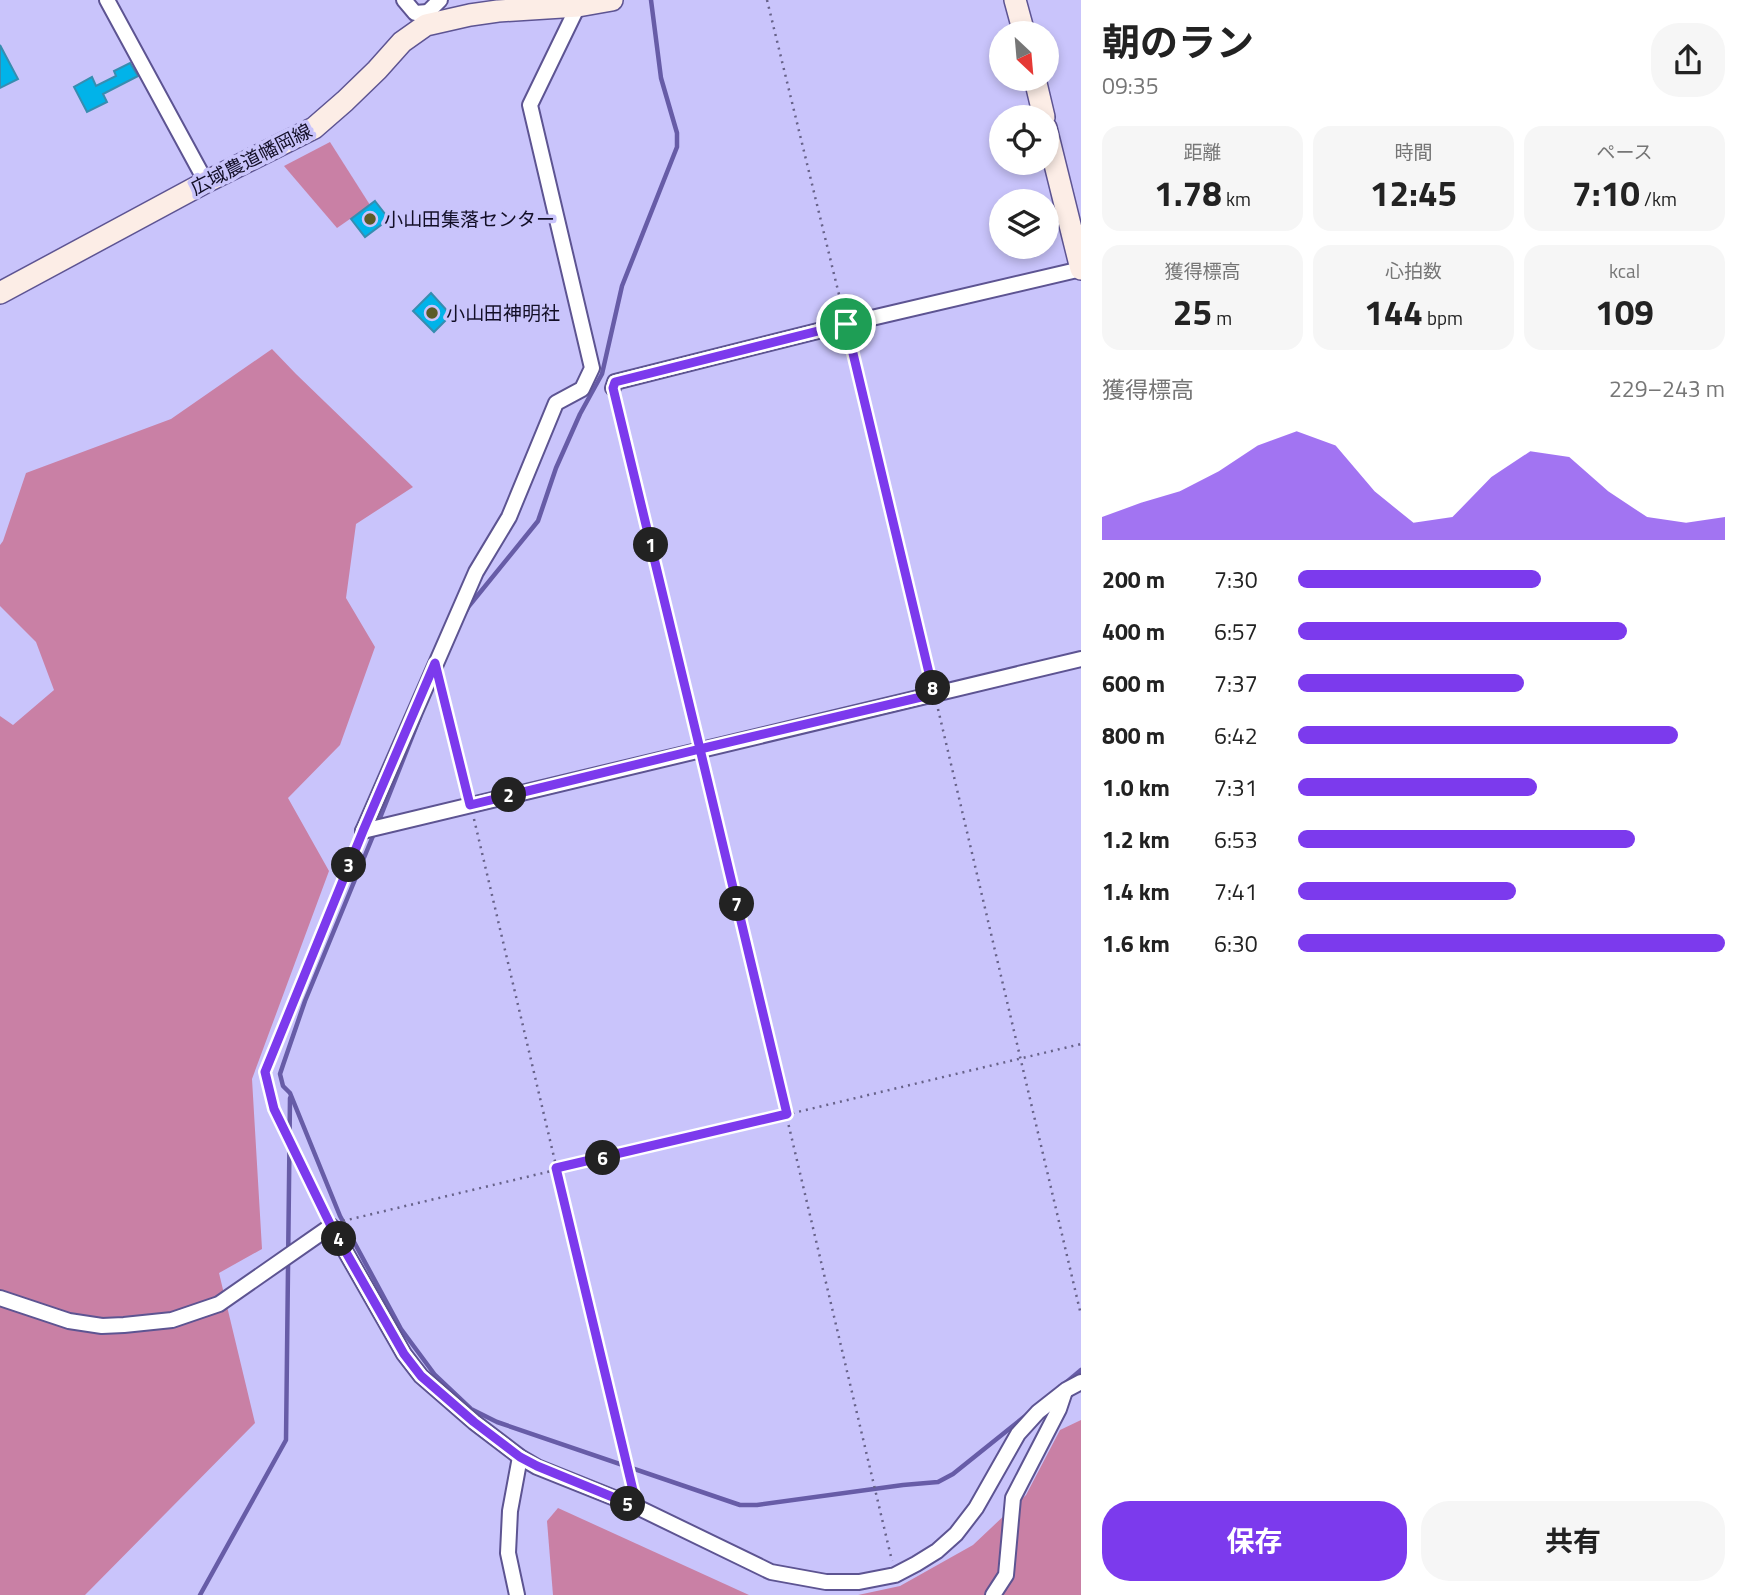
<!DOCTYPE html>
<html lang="ja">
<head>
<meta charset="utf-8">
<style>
  body { margin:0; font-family:"Titillium Web","Noto Sans JP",sans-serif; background:#f6f6f6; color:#222; height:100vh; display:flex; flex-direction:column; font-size:26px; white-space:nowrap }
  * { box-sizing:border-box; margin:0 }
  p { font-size:23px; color:#767676 }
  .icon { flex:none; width:38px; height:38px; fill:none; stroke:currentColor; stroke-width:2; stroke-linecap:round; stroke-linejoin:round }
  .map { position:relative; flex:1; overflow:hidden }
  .details { display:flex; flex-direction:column; background:#fff; width:665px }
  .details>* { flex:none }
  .needle { width:46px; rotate:154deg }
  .controls { position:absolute; left:989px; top:21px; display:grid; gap:14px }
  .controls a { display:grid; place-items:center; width:70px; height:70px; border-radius:50%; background:#fff; box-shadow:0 4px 10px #0003; font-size:35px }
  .pin { position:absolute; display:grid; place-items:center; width:60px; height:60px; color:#fff; margin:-30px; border:4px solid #fff; border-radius:50%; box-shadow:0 2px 7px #0007 }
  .km { position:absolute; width:35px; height:35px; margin:-18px; border-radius:50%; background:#222; color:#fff; font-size:19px; line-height:35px; text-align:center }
  .round { display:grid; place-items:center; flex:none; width:74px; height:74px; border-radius:28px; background:#f6f6f6 }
  .summary { display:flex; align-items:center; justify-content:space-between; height:119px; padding:0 21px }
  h1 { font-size:38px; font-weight:700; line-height:52px }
  .figures { display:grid; grid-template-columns:repeat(3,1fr); gap:10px; height:119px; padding:7px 21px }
  .figures div { display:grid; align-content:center; border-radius:18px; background:#f6f6f6; text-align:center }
  .figures b { font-size:35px; font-weight:700 }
  .figures small { font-size:19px; font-weight:400 }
  .figures p { font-size:19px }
  .chart { height:196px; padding:14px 21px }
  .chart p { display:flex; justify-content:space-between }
  .chart svg { width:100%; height:126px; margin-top:7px; fill:#7c3aed; opacity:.7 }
  .action { display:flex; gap:14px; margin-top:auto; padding:14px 21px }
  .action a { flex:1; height:80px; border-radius:28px; background:#7c3aed; color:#fff; font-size:28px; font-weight:700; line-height:80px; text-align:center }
  .action a+a { background:#f6f6f6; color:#222 }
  ul { padding:0 21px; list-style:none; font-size:23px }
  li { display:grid; grid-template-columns:112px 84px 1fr; align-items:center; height:52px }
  li i { height:18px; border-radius:9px; background:#7c3aed }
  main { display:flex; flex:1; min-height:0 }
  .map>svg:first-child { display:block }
</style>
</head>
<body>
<main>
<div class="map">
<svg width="1081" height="1595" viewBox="0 0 1081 1595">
  <rect width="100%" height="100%" fill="#c9c4fb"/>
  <!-- green -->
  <g fill="#c980a5">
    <path d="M 330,142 L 370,205 L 337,228 L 284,166 Z"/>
    <path d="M 272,349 L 296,374 L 413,487 L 356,524 L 346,598 L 375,647 L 340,745 L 288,798 L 329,871 L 252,1079 L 262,1249 L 219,1273 L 255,1423 L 85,1595 L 0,1595 L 0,716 L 13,725 L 54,690 L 36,642 L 0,606 L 0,545 L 3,541 L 26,473 L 171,419 Z"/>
    <path d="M 1081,1420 L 1081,1595 L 858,1595 L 900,1586 L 973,1545 L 1026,1495 L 1060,1430 Z"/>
    <path d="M 558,1508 L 749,1595 L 553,1595 L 547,1521 Z"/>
  </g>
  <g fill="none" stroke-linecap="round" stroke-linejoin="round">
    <!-- stream -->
    <g stroke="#675ca7" stroke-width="4.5">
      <path d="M 465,613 L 469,606 L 538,521 L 556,468 L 580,414 L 602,374 L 622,286 L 677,147 L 677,133 L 661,78 L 651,0"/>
      <path d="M 378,823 L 420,717"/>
      <path d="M 375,831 L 305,1001 L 283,1065 L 280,1074 L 283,1086 L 290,1093 L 340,1216 L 401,1329 L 435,1375 L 471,1409 L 497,1422 L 740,1505 L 757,1505 L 903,1485 L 938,1482 L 953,1474 L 1029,1413"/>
      <path d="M 1063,1385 L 1081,1370"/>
      <path d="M 200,1595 L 286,1440 L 290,1098"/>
    </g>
  </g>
  <!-- building -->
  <g fill="#01b3e9" stroke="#378db0" stroke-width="2">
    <path d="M 0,45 L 18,79 L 0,88 Z"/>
    <path d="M 130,63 L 138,76 L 103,94 L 107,102 L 87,112 L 74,87 L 92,77 L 96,86 L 116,76 L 114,71 Z"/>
    <path d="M 375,201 L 389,219 L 365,237 L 351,219 Z"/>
    <path d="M 431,293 L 451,315 L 434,332 L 413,311 Z"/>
  </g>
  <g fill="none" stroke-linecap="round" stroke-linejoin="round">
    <!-- street casing -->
    <g stroke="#5d5492" stroke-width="18">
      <g id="street">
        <path d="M 107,0 L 206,182"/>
        <path d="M 404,0 L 415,13 L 428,12"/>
        <path d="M 426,25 L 428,12 L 440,0"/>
        <path d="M 613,388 L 615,382 L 846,324 L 1081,269"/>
        <path d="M 363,831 L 476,572 L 509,517 L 556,403 L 582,389 L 592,368 L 530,105 L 578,6"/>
        <path d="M 363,831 L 1081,659"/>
        <path d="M 0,1298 L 69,1321 L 102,1326 L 124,1325 L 172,1320 L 219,1304 L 331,1226 L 404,1354 L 421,1376 L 474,1422 L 520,1457 L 537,1467 L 637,1507 L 771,1572 L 826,1582 L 859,1582 L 895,1575 L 916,1564 L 937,1551 L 956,1534 L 976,1508 L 1018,1434 L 1038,1412 L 1066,1390 L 1081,1382"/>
        <path d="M 517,1595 L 508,1553 L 510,1511 L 520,1457"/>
        <path d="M 993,1595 L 1006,1575 L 1013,1498 L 1059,1409 L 1065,1391"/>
      </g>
    </g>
    <!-- secondary casing -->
    <g stroke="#5d5492" stroke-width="24">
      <g id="secondary">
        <path d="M 1015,0 L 1024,33"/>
        <path d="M 1035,79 L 1044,117"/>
        <path d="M 1046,128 L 1081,269"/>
        <path d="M 0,293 L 206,182 L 314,128 L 345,101 L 377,70 L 402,42 L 426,25 L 470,15 L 498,11 L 578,6 L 612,0"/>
      </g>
    </g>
    <!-- path -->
    <g stroke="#676289" stroke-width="2.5" stroke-dasharray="2 5" stroke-linecap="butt">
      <path d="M 767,0 L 843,311"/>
      <path d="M 849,338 L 931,682"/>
      <path d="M 616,400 L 697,737"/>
      <path d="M 441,687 L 467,793"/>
      <path d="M 938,709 L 1081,1315"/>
      <path d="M 703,764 L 892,1561"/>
      <path d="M 474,819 L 633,1491"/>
      <path d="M 326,1216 L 274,1109 L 265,1072 L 358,844"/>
      <path d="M 343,1221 L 1081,1044"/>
    </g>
    <!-- street -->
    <use href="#street" stroke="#fff" stroke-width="14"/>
    <!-- secondary -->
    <use href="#secondary" stroke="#fcede6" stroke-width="21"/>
  </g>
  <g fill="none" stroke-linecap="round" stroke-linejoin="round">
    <!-- route casing -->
    <g stroke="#fff" stroke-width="14">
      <path id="route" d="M 846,324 L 615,382 L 613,388 L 700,749 L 470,805 L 435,663 L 363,831 L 265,1072 L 274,1109 L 331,1226 L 404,1354 L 421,1376 L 474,1422 L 520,1457 L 537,1466 L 637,1507 L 556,1168 L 787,1114 L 700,749 L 934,694 L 846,324"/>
    </g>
    <!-- route -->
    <use href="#route" stroke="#7c3aed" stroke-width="9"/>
  </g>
  <!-- markers -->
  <g fill="#5b5b28" stroke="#c9c4fb" stroke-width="2.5">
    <circle cx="370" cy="219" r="7"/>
    <circle cx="432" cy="313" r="7"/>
  </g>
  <g text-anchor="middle" stroke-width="7" stroke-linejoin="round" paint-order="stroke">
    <!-- street labels -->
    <g font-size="19" fill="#120e26" stroke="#c9c4fb">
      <text transform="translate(251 159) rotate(-27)" y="7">広域農道幡岡線</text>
    </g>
    <!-- poi labels -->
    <g font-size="19" fill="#120e26" stroke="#c9c4fb" text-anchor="start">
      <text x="384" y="226">小山田集落センター</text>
      <text x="446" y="320">小山田神明社</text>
    </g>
  </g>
</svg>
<div class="controls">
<a><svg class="needle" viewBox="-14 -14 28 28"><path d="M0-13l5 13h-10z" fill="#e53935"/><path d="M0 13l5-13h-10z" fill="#767676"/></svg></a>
<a><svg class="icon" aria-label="locate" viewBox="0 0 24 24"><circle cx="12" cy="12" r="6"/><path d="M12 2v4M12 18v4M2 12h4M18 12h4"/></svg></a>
<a><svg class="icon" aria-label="layers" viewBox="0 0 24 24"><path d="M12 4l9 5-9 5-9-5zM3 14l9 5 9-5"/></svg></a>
</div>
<div class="pin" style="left:846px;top:324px;background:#1e9e55"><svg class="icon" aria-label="arrive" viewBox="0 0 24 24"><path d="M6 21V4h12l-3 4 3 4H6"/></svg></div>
<b class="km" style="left:651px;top:545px">1</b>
<b class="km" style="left:509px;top:795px">2</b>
<b class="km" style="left:349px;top:865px">3</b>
<b class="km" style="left:339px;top:1239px">4</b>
<b class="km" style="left:628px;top:1504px">5</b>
<b class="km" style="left:603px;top:1158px">6</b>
<b class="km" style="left:737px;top:904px">7</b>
<b class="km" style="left:933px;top:688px">8</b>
</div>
<section class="details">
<div class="summary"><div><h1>朝のラン</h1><p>09:35</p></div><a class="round"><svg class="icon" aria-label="share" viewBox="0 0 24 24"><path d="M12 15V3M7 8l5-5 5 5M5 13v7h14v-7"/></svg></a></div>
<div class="figures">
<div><p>距離</p><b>1.78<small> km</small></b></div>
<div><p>時間</p><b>12:45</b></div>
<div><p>ペース</p><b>7:10<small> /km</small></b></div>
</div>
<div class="figures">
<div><p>獲得標高</p><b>25<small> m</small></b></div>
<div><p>心拍数</p><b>144<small> bpm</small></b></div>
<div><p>kcal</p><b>109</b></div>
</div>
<div class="chart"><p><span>獲得標高</span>229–243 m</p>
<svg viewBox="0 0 160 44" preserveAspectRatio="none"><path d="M0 44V36L10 31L20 27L30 20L40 11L50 6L60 11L70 27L80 38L90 36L100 22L110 13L120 15L130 27L140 36L150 38L160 36V44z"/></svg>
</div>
<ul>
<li><b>200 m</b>7:30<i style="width:57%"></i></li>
<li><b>400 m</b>6:57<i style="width:77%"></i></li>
<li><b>600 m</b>7:37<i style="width:53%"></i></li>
<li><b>800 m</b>6:42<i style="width:89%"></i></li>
<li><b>1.0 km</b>7:31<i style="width:56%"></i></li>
<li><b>1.2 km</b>6:53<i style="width:79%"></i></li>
<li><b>1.4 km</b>7:41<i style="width:51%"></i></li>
<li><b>1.6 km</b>6:30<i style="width:100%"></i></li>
</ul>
<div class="action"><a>保存</a><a>共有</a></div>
</section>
</main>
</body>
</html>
